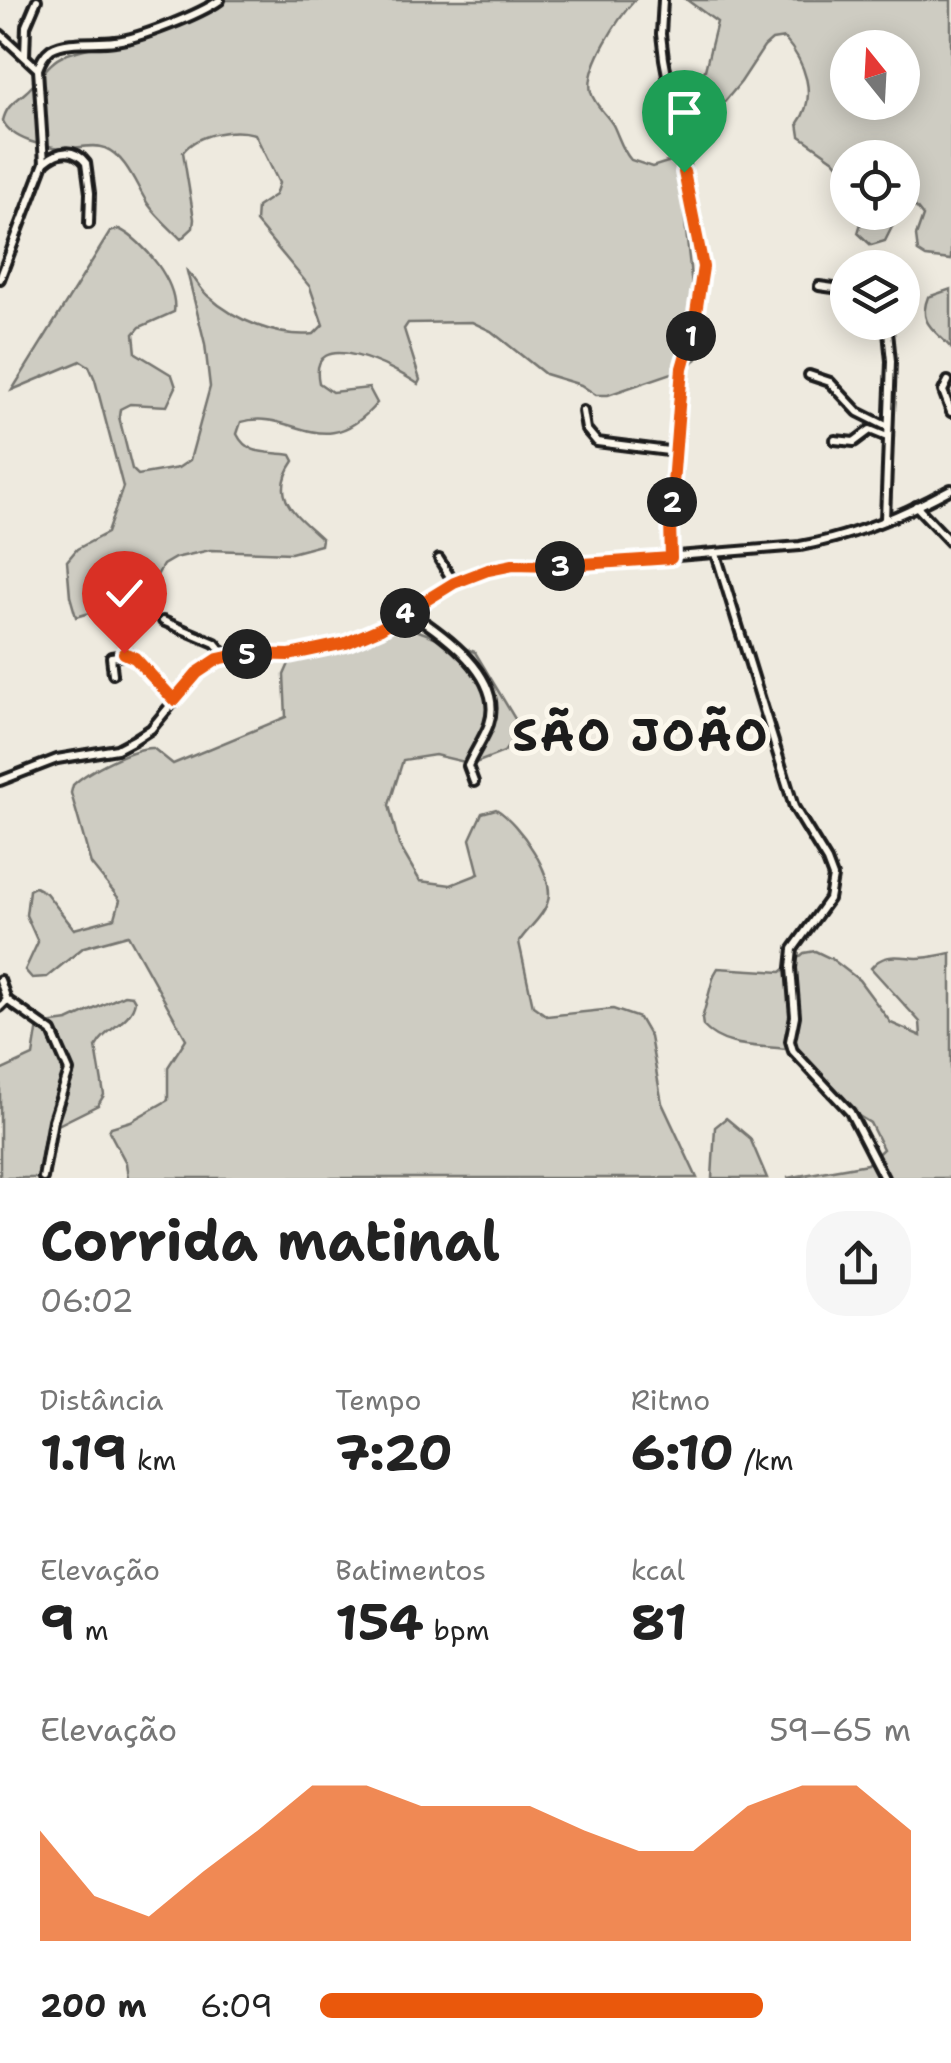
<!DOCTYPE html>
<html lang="pt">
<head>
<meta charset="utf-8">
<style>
  body { margin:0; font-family:"Shantell Sans",sans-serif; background:#f6f6f6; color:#222; height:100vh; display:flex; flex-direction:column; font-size:38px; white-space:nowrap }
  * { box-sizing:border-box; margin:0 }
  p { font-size:32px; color:#767676 }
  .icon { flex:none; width:55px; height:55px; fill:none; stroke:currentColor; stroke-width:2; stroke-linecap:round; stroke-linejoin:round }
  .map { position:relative; height:1178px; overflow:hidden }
  .sheet { display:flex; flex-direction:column; background:#fff; flex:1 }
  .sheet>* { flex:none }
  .needle { width:65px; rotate:342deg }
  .tools { position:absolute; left:830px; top:30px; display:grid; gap:20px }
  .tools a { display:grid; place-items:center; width:90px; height:90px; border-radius:50%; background:#fff; box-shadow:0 5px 25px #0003; font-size:50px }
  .pin { position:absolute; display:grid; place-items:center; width:85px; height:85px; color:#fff; margin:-102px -42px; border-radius:50% 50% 50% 0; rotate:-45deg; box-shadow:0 0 10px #0007 }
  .pin .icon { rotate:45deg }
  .km { position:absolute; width:50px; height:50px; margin:-25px; border-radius:50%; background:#222; color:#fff; font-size:28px; line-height:50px; text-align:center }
  .round { display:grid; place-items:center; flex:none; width:105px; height:105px; border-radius:40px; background:#f6f6f6 }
  .overview { display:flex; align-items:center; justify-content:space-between; height:170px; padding:0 40px }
  h1 { font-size:55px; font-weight:700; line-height:75px }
  .figures { display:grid; grid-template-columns:repeat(3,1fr); gap:15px; height:170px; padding:10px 40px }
  .figures div { display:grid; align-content:center }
  .figures b { font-size:50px; font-weight:700 }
  .figures small { font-size:28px; font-weight:400 }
  .figures p { font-size:28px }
  .chart { height:280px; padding:20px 40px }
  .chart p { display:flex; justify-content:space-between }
  .chart svg { width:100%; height:180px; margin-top:10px; fill:#ea580c; opacity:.7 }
  ul { padding:0 40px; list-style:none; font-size:32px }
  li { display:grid; grid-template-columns:160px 120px 1fr; align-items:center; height:75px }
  li i { height:25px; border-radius:12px; background:#ea580c }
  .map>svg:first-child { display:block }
</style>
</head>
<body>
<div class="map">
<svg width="951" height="1178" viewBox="0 0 951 1178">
  <rect width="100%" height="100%" fill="#eeeadf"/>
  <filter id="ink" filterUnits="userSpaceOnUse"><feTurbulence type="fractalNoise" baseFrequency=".01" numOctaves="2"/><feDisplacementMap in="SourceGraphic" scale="20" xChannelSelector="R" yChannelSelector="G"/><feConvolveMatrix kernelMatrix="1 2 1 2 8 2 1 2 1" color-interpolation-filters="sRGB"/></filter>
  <g filter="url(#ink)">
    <!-- green -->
    <g fill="#ceccc2" stroke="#75746f" stroke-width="2.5" fill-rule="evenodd">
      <path d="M 207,0 L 635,0 C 619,17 585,68 591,92 C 594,105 607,114 613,125 C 619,137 622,150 631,160 L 652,167 L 674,160 L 679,165 L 697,333 L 697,359 L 684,369 L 608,395 L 596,395 L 581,385 L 545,374 L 491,331 L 472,322 L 408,323 L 404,329 L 420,380 L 418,384 C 397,369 306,323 319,383 L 332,392 L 369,388 L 377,403 C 324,466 292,407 241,422 L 237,434 C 248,457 270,451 291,455 L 294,461 C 268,498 297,515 322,539 L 321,545 L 291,553 L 210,550 L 175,558 L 163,565 L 151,586 L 137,599 L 76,617 L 70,596 L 67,561 L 77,549 L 107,533 L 123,487 L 95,380 L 89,366 L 81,361 L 12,390 L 110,232 L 119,229 C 144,241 178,283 174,312 L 140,327 L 134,334 L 136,353 L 172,375 L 176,387 L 167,406 L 130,404 L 120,409 L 119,417 L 132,469 L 138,475 L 178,468 L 190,460 L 210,387 L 205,344 L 187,271 C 195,277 199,288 208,296 C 234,320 278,338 314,334 L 323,325 L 310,287 L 256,222 L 257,207 L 275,195 L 279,183 L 255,134 C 234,128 198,133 183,152 L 194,219 L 193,228 L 181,239 C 170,228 157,217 148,204 C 136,186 127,157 105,148 C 92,143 79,149 65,148 C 44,147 12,140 3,121 C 6,106 15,102 26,92 C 40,80 47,62 65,55 C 102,40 181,35 207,0 Z"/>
      <path d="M 687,0 L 951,0 L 951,260 L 926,257 L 918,252 L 916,236 L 923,216 L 916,207 L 903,209 L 902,158 L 848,158 L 847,176 L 834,160 L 800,136 L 798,123 C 818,96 805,62 784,38 L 772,40 L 764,47 L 741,82 L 702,129 L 690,130 L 683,125 L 683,102 L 705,70 L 717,22 ZM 848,48 L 902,48 L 902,102 L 848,102 Z"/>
      <path d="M 864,213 L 864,212 L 899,213 L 885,241 L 871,245 L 858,233 Z"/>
      <path d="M 951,289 L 951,348 C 936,330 917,324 928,297 Z"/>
      <path d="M 405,626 L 475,652 L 521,729 L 504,752 L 473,764 L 435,755 L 403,760 L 389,805 L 399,845 L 420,881 L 451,885 L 479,874 L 470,839 L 482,813 L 496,809 C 518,822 558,878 547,904 C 542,918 527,929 519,942 L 533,1006 L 547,1016 L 613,1009 L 639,1018 L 650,1037 L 662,1103 L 697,1178 L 128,1178 L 126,1163 L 109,1131 L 111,1127 L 131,1121 L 168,1100 L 168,1067 L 186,1039 L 128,935 L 84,947 L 47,977 L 32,978 L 25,970 L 38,942 L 26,915 L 29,890 L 35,887 L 46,893 L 74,929 L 115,918 L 120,900 L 91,864 L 71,793 L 73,785 C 87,771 134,747 153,748 L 173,764 L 286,717 L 284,675 L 291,659 Z"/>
      <path d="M 815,951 L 832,959 L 859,980 L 891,1023 L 921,1036 L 920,1022 L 871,968 C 883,952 900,957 917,958 C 928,958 940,955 951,953 L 951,1178 L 787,1178 L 867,1164 L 883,1149 L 870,1123 L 828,1097 L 798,1051 C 768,1044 727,1052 703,1026 L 702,1019 L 714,975 L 718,968 L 781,972 L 804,953 Z"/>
      <path d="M 124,995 L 132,996 L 135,1001 C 131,1023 106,1027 96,1047 L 104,1095 L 98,1105 L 46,1131 L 41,1178 L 0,1178 L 0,1071 L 33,1056 L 38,1025 L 68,1021 Z"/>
      <path d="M 726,1118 L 750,1138 L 767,1178 L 712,1178 L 715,1127 Z"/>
    </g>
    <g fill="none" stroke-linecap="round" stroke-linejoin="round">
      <!-- minor casing -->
      <g stroke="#1c1c1c" stroke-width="14">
        <g id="minor">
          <path d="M 663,0 L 661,34 L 664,59 L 703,267 L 694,326 L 682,369 L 671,522 L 671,558"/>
          <path d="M 0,34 L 38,69"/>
          <path d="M 25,56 L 26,26 L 37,0"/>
          <path d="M 45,162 C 59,150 74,148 86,163 L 90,193 L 89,224"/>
          <path d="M 0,279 L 44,163 L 38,69 C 41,61 44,54 51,49 C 68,39 96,44 115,41 C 138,39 201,14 220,0"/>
          <path d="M 819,286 L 848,290"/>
          <path d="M 809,375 L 830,382 L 858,412 L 888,427"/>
          <path d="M 948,381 L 943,391 L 951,412"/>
          <path d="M 583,411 L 586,429 L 597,442 L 676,452"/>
          <path d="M 835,440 L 854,442 L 870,430 L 887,437"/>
          <path d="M 916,506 L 951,543"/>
          <path d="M 885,519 L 891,361 L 887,322"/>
          <path d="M 716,554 L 794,807 L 827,861 L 833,877 L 829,899 L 793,949 L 791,968 L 795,1016 L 790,1041 L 793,1051 L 850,1112 L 884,1178"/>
          <path d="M 439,559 L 454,583"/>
          <path d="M 408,611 C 442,633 505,677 489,724 C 484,738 474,752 468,766 L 474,782"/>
          <path d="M 163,621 L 215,643 L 226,656"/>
          <path d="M 113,674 L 111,657 L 131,654 L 173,701"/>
          <path d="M 0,781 L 57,759 L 117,749 L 134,740 L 151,729 L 197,673 L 218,659 L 241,654 L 289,655 L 346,643 L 381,627 L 454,583 L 487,570 L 503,566 L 555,566 L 800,546 C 851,537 905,514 951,489"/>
          <path d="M 0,980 L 7,1000"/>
          <path d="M 7,1000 L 52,1032 L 69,1071 L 53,1120 L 43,1178"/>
          <path d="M 0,1007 L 7,1000"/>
        </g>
      </g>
      <!-- minor -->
      <use href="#minor" stroke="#fbf7ec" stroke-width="6"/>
    </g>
  </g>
  <g fill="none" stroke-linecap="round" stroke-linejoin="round" filter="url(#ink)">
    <!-- route casing -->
    <g stroke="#fff" stroke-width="20">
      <path id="route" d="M 124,653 L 135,658 L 174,700 L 197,673 L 218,659 L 241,654 L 289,655 L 346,643 L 381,628 L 454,583 L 488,570 L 513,565 L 554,566 L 671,558 L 670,522 L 682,368 L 694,326 L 703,267 L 684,172"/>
    </g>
    <!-- route -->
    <use href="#route" stroke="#ea580c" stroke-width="12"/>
  </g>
  <g text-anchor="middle" stroke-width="10" stroke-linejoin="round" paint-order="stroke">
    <!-- district labels -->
    <g font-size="45" font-weight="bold" letter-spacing="2.5" fill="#1c1c1c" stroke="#fbf7ec">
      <text x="641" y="751">SÃO JOÃO</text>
    </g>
  </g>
</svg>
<div class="tools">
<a><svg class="needle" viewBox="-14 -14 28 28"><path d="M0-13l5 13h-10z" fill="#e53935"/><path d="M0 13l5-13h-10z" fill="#767676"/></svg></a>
<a><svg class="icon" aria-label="locate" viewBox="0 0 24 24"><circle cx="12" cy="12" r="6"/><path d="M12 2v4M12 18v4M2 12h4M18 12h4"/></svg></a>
<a><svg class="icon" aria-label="layers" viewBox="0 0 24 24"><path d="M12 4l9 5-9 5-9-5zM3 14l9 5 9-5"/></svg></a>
</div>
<div class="pin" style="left:684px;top:172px;background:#1e9e55"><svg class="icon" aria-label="arrive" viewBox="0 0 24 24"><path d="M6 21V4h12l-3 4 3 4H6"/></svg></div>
<div class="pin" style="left:124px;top:653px;background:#d93025"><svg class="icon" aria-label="check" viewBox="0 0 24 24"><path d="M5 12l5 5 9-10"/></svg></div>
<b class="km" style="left:691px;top:336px">1</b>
<b class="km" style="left:672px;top:502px">2</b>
<b class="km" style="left:560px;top:566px">3</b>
<b class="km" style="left:405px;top:613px">4</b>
<b class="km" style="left:247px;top:654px">5</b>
</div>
<section class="sheet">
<div class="overview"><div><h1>Corrida matinal</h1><p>06:02</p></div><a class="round"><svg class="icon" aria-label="share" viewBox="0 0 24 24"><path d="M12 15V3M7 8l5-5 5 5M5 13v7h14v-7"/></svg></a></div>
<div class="figures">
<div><p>Distância</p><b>1.19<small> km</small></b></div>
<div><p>Tempo</p><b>7:20</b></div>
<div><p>Ritmo</p><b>6:10<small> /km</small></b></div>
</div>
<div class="figures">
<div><p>Elevação</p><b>9<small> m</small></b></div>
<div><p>Batimentos</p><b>154<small> bpm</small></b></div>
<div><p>kcal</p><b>81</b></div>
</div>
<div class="chart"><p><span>Elevação</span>59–65 m</p>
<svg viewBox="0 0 160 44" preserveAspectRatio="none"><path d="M0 44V17L10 33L20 38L30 27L40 17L50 6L60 6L70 11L80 11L90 11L100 17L110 22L120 22L130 11L140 6L150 6L160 17V44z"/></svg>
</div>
<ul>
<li><b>200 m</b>6:09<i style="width:75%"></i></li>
</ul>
</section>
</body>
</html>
